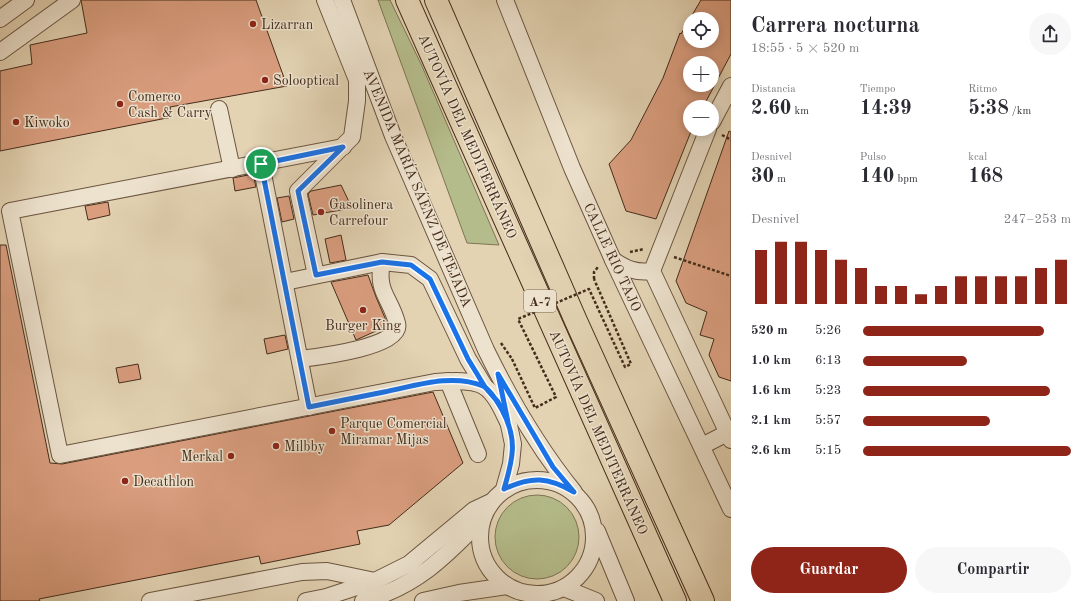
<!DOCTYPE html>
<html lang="es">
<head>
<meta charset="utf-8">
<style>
  body { margin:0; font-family:"Old Standard TT",serif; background:#f7f7f7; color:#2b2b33; height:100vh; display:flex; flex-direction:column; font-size:15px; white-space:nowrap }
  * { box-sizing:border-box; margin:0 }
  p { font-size:13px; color:#7c7c81 }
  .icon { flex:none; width:22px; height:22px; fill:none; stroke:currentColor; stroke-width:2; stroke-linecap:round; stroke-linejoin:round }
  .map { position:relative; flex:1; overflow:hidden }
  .panel { display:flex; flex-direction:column; background:#fff; width:360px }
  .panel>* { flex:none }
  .buttons { position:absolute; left:683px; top:12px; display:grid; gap:8px }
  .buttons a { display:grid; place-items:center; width:36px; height:36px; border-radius:50%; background:#fff; box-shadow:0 2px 10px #0003; font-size:20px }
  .pin { position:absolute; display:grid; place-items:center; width:34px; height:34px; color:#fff; margin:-17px; border:2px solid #fff; border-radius:50%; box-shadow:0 1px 4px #0007 }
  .round { display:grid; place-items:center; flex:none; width:42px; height:42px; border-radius:21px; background:#f7f7f7 }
  .summary { display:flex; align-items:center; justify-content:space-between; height:68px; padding:0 20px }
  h1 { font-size:22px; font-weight:600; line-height:30px }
  .metrics { display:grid; grid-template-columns:repeat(3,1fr); gap:6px; height:68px; padding:4px 20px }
  .metrics div { display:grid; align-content:center }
  .metrics b { font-size:20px; font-weight:600 }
  .metrics small { font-size:11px; font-weight:400 }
  .metrics p { font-size:11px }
  .chart { height:112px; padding:8px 20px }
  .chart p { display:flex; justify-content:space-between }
  .chart svg { width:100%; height:72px; margin-top:4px; stroke:#8f2418; stroke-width:6 }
  .cta { display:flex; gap:8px; margin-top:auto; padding:8px 20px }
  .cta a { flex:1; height:46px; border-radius:24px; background:#8f2418; color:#fff; font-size:16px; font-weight:600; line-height:46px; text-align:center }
  .cta a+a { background:#f7f7f7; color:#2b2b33 }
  ul { padding:0 20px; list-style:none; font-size:13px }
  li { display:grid; grid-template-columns:64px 48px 1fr; align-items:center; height:30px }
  li i { height:10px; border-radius:5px; background:#8f2418 }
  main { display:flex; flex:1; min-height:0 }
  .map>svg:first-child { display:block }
</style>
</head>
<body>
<main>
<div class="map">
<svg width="731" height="601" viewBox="0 0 731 601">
  <rect width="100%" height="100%" fill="#e3d3b3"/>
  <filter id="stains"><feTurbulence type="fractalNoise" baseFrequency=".005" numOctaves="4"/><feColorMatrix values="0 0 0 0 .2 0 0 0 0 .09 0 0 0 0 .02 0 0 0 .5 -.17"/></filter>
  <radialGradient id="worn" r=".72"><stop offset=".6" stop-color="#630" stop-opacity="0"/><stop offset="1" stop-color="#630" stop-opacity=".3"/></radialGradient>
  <!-- green -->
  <g fill="#b5bc8b" stroke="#7d7453">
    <path d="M 378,0 L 390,0 L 422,66 L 499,245 L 467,243 Z"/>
    <circle cx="537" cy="537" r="42"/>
  </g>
  <!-- building -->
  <g fill="#da9e7f" stroke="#452c1b" fill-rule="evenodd">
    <path d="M 81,0 L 256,0 L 287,86 L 170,107 L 172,117 L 0,151 L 0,71 L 32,64 L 30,45 L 87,33 Z"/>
    <path d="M 701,0 L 731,0 L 731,54 L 703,107 L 690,107 L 690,129 L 692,129 L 656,219 L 626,211 L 609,164 L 631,140 L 663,78 L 680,33 L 681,34 ZM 690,19 L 712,19 L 712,41 L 690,41 ZM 690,63 L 712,63 L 712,85 L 690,85 Z"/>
    <path d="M 729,131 L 731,132 L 731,381 L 719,377 L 709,355 L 714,339 L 700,335 L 707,312 L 686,303 L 676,281 Z"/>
    <path d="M 253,174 L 256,187 L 235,191 L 233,178 Z"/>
    <path d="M 341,185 L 352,208 L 313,215 L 308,194 L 311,191 Z"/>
    <path d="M 289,196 L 294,219 L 282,222 L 277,198 Z"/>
    <path d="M 108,202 L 110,215 L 88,220 L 85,206 Z"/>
    <path d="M 341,235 L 346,260 L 330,263 L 325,239 Z"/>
    <path d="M 0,245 L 6,245 L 50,463 L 62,464 L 433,392 L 463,463 L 389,525 L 357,531 L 360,544 L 261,564 L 259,556 L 39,599 L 40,601 L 0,601 Z"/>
    <path d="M 368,275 L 376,297 L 385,318 L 387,326 L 356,340 L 331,282 Z"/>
    <path d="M 285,335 L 288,349 L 267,354 L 264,339 Z"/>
    <path d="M 138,364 L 141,379 L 119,383 L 116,368 Z"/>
  </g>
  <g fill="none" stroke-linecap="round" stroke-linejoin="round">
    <!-- minor casing -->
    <g stroke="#6c5641" stroke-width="18">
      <g id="minor">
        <path d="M 342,0 L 393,136 L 486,350 C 510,399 540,450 574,492"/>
        <path d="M 505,0 L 572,168 L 613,260 L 731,509"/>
        <path d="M 0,19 L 26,0"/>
        <path d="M 0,52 L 72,0"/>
        <path d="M 219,109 L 232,169"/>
        <path d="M 712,122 L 731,86"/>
        <path d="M 343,147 L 10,211 L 60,455 L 435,382 C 449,381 474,379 485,387 C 496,395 502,410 508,422"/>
        <path d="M 261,164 L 309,407"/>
        <path d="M 613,260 C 626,269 636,273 652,271 L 708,129"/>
        <path d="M 652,271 L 731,440"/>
        <path d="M 316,275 L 298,191 L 352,137 L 357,101 L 357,80 L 325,0"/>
        <path d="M 285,282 L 382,262 L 411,265 L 430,279 L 468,359 L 485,387"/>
        <path d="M 300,359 C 316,357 404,347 397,323 C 390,297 376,292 382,262"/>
        <path d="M 448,381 L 478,454"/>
        <path d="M 702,446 L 731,431"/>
        <circle cx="537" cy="537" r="57"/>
        <path d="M 504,489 L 511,464 L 513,444 L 506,411"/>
        <path d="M 597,531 L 626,601"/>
        <path d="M 564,588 L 596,601"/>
        <path d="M 150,601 L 302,572 L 327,571 L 375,581"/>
        <path d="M 306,601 L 326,597 L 375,581 L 409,564 L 474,510 L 491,502"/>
        <path d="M 363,601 C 416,587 446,556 482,519"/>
        <path d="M 423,601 L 459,593 L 507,586"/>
      </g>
    </g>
    <!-- highway casing -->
    <g stroke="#452c1b" stroke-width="24">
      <g id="highway">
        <path d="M 407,0 L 675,601"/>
        <path d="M 436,0 L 576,321 L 703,601"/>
      </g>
    </g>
    <!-- path -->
    <g stroke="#452c1b" stroke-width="2.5" stroke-dasharray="3 2" stroke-linecap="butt">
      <path d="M 722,135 L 731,140"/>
      <path d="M 630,252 L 644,249"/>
      <path d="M 674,257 L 731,276"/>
      <path d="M 594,279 L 594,272 L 598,267"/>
      <path d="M 501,343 L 512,359"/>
    </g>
    <!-- minor -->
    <use href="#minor" stroke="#ede2ce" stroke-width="16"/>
    <!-- highway -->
    <use href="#highway" stroke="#e3d3b3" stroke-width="22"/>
    <!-- path-bridge -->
    <path stroke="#452c1b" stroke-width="2.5" stroke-dasharray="3 2" stroke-linecap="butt" d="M 512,359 L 535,408 L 556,397 L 518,319 L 589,289 L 625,367 L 631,364 L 594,279"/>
  </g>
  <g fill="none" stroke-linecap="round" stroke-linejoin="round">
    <!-- route casing -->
    <g stroke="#fff" stroke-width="8">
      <path id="route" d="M 261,164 L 309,407 C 334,402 359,397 384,392 C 415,386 452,373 483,386 C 491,390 498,403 502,410 C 518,439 513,459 504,489 C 532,476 548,477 574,492 L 553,467 L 498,374 L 508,422 L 498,402 L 485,387 L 468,359 L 430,279 L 411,265 L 382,262 L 316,275 L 298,191 L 343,147 L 261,164"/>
    </g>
    <!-- route -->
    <use href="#route" stroke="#1a73e8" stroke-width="5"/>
  </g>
  <!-- markers -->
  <g fill="#8f2418" stroke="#ede2ce" stroke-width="1.5">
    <circle cx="253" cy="24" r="4"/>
    <circle cx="265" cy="80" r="4"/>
    <circle cx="120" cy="104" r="4"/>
    <circle cx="16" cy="122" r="4"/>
    <circle cx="321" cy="212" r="4"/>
    <circle cx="363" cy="310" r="4"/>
    <circle cx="332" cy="431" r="4"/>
    <circle cx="276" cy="446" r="4"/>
    <circle cx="231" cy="456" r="4"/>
    <circle cx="125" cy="481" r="4"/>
  </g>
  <g text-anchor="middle" stroke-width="3" stroke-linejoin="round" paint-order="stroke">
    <!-- shield labels -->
    <rect fill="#ede2ce" stroke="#776351" stroke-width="1" x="524" y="290" width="32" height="22" rx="3"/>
    <g font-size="13" font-weight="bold" fill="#452c1b">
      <text x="540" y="306">A-7</text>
    </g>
    <!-- poi labels -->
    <g font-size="14" fill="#452c1b" stroke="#ede2ce" text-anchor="start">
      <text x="261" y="29">Lizarran</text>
      <text x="273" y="85">Solooptical</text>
      <text x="128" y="101">Comerco<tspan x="128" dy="16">Cash &amp; Carry</tspan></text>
      <text x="24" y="127">Kiwoko</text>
      <text x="329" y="209">Gasolinera<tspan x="329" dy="16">Carrefour</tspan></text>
      <text x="363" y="330" text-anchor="middle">Burger King</text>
      <text x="340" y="428">Parque Comercial<tspan x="340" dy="16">Miramar Mijas</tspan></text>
      <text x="284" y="451">Milbby</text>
      <text x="223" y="461" text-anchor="end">Merkal</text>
      <text x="133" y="486">Decathlon</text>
    </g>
    <!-- street labels -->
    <g font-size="14" fill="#452c1b" stroke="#ede2ce">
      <text transform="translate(468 136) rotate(66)" y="5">AUTOVÍA DEL MEDITERRÁNEO</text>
      <text transform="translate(418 188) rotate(67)" y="5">AVENIDA MARÍA SÁENZ DE TEJADA</text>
      <text transform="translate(613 257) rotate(65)" y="5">CALLE RIO TAJO</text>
      <text transform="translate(599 432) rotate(66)" y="5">AUTOVÍA DEL MEDITERRÁNEO</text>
    </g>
  </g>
  <rect width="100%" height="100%" filter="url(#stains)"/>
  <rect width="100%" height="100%" fill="url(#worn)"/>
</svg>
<div class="buttons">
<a><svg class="icon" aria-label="locate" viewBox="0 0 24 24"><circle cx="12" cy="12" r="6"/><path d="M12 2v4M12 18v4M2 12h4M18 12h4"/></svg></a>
<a>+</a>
<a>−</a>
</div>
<div class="pin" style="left:261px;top:164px;background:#1e9e55"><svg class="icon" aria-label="arrive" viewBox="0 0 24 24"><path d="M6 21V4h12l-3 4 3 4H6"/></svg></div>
</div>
<section class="panel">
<div class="summary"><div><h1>Carrera nocturna</h1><p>18:55 · 5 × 520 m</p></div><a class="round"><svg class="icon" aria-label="share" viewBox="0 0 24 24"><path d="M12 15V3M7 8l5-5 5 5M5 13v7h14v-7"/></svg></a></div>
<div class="metrics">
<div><p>Distancia</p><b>2.60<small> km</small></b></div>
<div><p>Tiempo</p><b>14:39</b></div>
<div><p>Ritmo</p><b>5:38<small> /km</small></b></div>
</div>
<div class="metrics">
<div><p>Desnivel</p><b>30<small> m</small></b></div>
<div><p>Pulso</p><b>140<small> bpm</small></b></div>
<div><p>kcal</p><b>168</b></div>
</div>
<div class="chart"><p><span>Desnivel</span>247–253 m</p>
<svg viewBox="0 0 160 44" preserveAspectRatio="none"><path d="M5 44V11M15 44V6M25 44V6M35 44V11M45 44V17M55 44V22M65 44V33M75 44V33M85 44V38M95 44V33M105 44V27M115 44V27M125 44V27M135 44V27M145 44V22M155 44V17"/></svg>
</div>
<ul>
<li><b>520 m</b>5:26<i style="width:87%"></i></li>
<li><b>1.0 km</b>6:13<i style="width:50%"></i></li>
<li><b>1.6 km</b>5:23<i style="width:90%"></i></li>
<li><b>2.1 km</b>5:57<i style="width:61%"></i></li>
<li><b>2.6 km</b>5:15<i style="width:100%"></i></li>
</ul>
<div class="cta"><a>Guardar</a><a>Compartir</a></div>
</section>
</main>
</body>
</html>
